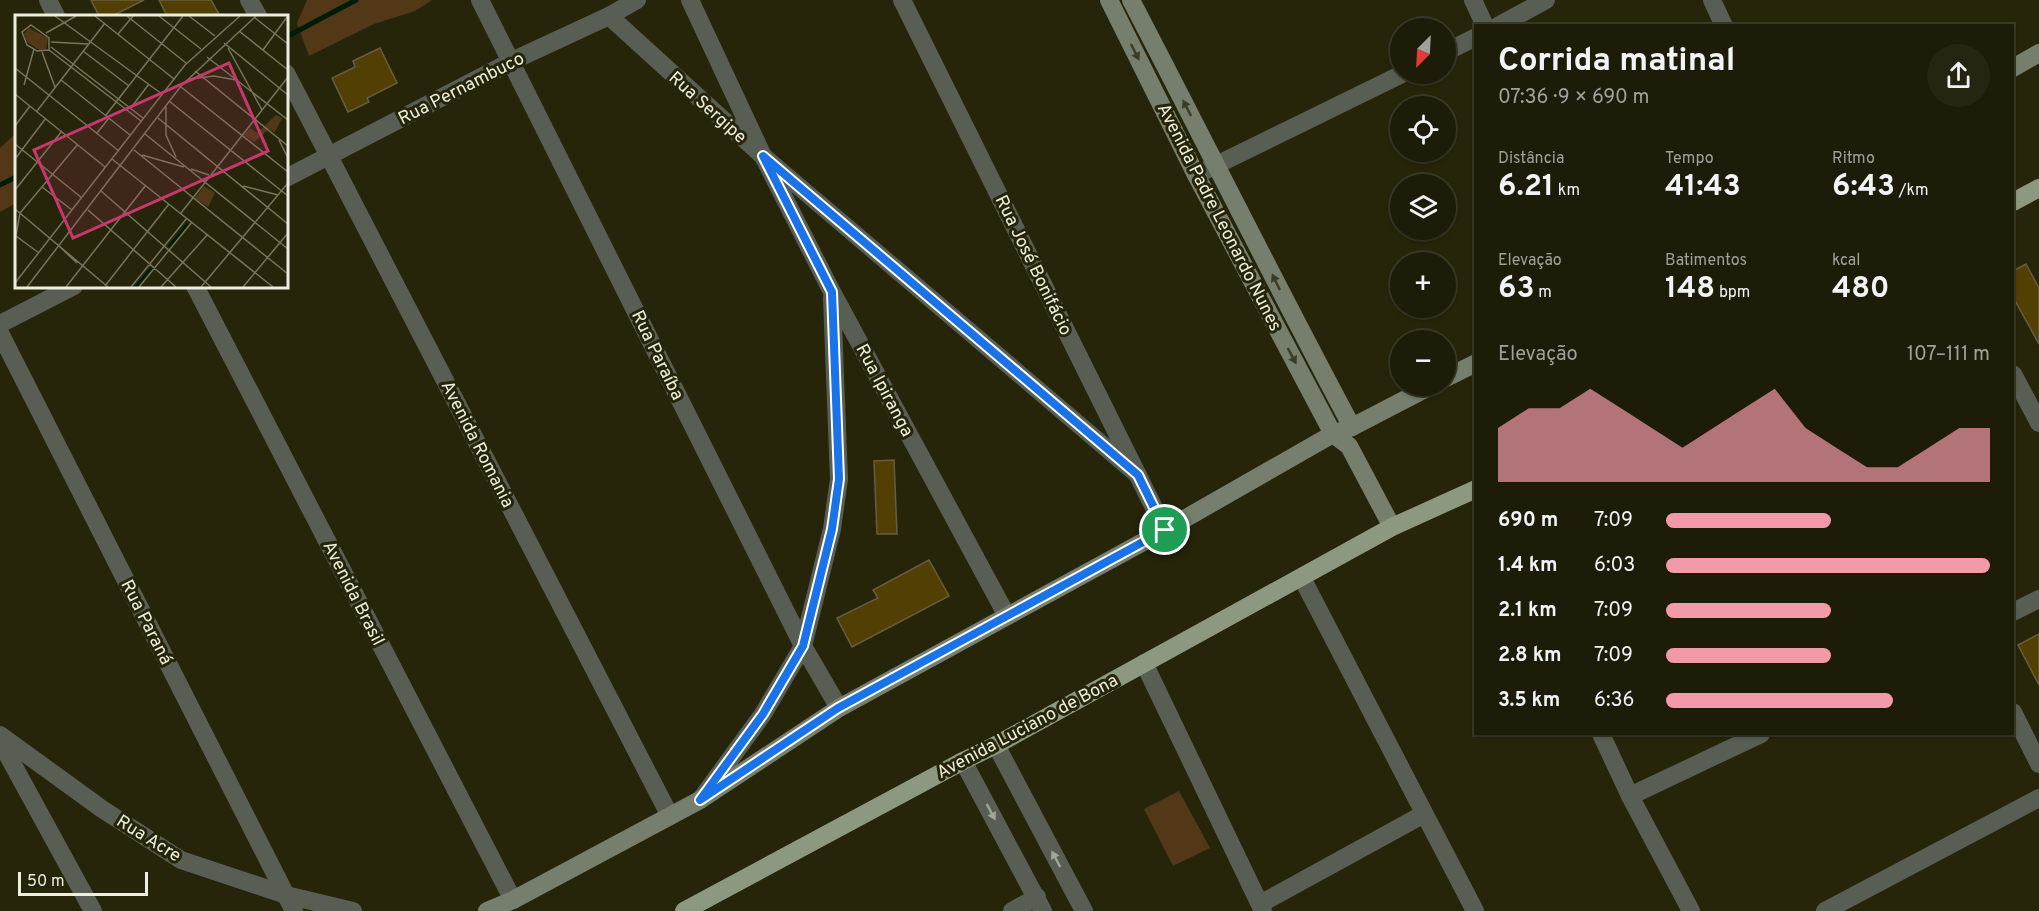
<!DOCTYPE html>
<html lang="pt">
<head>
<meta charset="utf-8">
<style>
  body { margin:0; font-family:Overpass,sans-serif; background:#252512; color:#f1f3f6; height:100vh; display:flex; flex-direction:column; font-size:22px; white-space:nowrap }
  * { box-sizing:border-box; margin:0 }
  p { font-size:20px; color:#a0a19c }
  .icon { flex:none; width:33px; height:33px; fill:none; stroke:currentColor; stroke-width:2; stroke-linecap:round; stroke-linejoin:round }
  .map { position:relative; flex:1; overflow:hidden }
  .side { position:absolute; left:1474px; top:24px; width:540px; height:711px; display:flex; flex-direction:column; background:#1c1c08; border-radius:0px; box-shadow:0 2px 4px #0004,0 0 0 2px #3a3a29 }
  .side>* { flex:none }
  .needle { width:39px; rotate:204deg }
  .tools { position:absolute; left:1390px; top:18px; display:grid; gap:12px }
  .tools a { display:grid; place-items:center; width:66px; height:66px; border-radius:50%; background:#1c1c08; box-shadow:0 2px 4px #0004,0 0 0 2px #3a3a29; font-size:30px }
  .scale { position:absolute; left:18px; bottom:15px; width:130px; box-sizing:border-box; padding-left:6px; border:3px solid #edeede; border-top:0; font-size:16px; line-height:21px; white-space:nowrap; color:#edeede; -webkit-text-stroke:4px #26250a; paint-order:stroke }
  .pin { position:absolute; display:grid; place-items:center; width:51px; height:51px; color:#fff; margin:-26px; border:3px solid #fff; border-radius:50%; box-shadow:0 2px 6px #0007 }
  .round { display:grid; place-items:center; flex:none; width:63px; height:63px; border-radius:32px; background:#252512 }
  .headline { display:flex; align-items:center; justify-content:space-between; height:102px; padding:0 24px }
  h1 { font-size:33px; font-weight:700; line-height:45px }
  .stats { display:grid; grid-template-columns:repeat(3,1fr); gap:9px; height:102px; padding:6px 24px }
  .stats div { display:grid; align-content:center }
  .stats b { font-size:30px; font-weight:700 }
  .stats small { font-size:16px; font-weight:400 }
  .stats p { font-size:16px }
  .chart { height:168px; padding:12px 24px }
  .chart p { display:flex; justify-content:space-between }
  .chart svg { width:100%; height:108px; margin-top:6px; fill:#f39aaa; opacity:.7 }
  ul { padding:0 24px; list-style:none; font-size:20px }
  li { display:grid; grid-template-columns:96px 72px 1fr; align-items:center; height:45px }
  li i { height:15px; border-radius:8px; background:#f39aaa }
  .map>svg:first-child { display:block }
</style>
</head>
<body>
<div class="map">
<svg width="2039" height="911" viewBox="0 0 2039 911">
  <rect width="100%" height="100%" fill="#26250a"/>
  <!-- green -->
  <g fill="#533818">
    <path d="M 307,0 L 432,0 L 415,11 L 374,24 L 309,56 L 297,23 Z"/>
    <path d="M 16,133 L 16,203 L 0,212 L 0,148 Z"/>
    <path d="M 1179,791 L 1210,848 L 1173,866 L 1144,809 Z"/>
  </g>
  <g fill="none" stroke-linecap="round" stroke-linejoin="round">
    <!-- stream -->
    <g stroke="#001c06" stroke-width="5">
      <path d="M 290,35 L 356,0"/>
      <path d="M 0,185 L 16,177"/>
    </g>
  </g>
  <!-- building -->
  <g fill="#523f04" stroke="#685d42" stroke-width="1.5">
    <path d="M 91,0 L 144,0 L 112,16 L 99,16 Z"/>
    <path d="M 159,0 L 211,0 L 220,16 L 167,16 Z"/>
    <path d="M 380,48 L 397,83 L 367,98 L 369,102 L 348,112 L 332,78 L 355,67 L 353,61 Z"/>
    <path d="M 2026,264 L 2039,288 L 2039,344 L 2013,297 L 2013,271 Z"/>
    <path d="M 894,460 L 897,534 L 877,534 L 874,461 Z"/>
    <path d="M 929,560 L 949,596 L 852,647 L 837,618 L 878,598 L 873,590 Z"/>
    <path d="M 2039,634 L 2039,685 L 2018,645 Z"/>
  </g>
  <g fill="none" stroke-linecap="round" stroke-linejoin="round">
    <!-- street -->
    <g stroke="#585e53" stroke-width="18">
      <path d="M 48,0 L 56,16"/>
      <path d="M 249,0 L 258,16"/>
      <path d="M 480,0 L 803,646 L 839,708"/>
      <path d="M 690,0 L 763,156 L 832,292 L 1007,616"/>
      <path d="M 902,0 L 1165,530"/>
      <path d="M 1473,0 L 1485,26"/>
      <path d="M 1712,0 L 1724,26"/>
      <path d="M 609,16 L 763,156 L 1138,475"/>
      <path d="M 1498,26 L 1546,0"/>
      <path d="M 1446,52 L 1476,37"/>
      <path d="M 286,73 L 670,816"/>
      <path d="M 1196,175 L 1402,74"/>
      <path d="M 286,178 L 512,61 L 609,16 L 637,0"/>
      <path d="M 195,286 L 513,900"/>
      <path d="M 0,324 L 74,286"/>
      <path d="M 0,333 L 294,911"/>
      <path d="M 2013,374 L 2039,423"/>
      <path d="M 1302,578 L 1475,911"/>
      <path d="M 2013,612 L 2039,599"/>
      <path d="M 1144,663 L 1263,911"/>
      <path d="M 2013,712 L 2039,764"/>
      <path d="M 1601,734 L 1630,796 L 1691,911"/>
      <path d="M 0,735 L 102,809 L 181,860 L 286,895 L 353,911"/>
      <path d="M 0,741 L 93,911"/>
      <path d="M 996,745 L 1084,911"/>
      <path d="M 963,761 L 1043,911"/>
      <path d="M 1630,796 L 1761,734"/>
      <path d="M 701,799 L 763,714 L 803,646 L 832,529 L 839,479 L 832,298"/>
      <path d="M 1260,904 L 1424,814"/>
      <path d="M 1012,911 L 1037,897"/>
      <path d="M 1825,911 L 2039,798"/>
    </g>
    <!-- secondary -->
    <g stroke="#767f6d" stroke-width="18">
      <path d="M 1109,0 L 1196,175 L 1333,434 L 1349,446 L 1392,527"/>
      <path d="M 1131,0 C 1205,142 1276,285 1352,427"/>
      <path d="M 2013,68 L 2039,53"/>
      <path d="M 1446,378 L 1476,363"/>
      <path d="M 487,911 L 513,900 L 700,800 L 839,708 L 1165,530 L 1333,434 L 1352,427 L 1431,386"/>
    </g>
    <!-- primary -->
    <g stroke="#8d9880" stroke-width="18">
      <path d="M 2013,202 L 2039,188"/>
      <path d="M 684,911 L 963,761 L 996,745 L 1392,527 L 1476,489"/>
    </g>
  </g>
  <!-- one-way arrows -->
  <defs><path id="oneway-solid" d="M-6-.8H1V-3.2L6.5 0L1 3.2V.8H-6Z" transform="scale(1.5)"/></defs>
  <g fill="#3a3c23">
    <use href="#oneway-solid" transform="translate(1135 52) rotate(63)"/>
    <use href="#oneway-solid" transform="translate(1187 108) rotate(-117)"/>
    <use href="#oneway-solid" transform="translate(1276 282) rotate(-116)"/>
    <use href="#oneway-solid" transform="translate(1292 356) rotate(62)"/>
  </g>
  <g fill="#a2a698">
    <use href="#oneway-solid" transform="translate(991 812) rotate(62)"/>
    <use href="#oneway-solid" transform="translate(1056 859) rotate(-118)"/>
  </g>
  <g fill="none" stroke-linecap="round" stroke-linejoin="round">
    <!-- route casing -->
    <g stroke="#fff" stroke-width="12">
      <path id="route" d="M 763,156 L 1138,475 L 1165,530 L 838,708 L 700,800 L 763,714 L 803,646 L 832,529 L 839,479 L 832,292 Z"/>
    </g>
    <!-- route -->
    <use href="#route" stroke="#1a73e8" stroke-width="8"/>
  </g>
  <g text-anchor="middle" stroke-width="6" stroke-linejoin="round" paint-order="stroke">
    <!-- street labels -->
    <g font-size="18" fill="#edeede" stroke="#26250a">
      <text transform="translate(461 88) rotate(-27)" y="6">Rua Pernambuco</text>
      <text transform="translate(708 107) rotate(42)" y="6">Rua Sergipe</text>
      <text transform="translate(1220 217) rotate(63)" y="6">Avenida Padre Leonardo Nunes</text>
      <text transform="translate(1034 265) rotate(64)" y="6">Rua José Bonifácio</text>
      <text transform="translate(658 355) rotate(64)" y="6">Rua Paraíba</text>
      <text transform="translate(885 390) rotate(62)" y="6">Rua Ipiranga</text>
      <text transform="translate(478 444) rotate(63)" y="6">Avenida Romania</text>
      <text transform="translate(354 593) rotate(63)" y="6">Avenida Brasil</text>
      <text transform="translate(147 622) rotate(63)" y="6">Rua Paraná</text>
      <text transform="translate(1027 726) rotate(-28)" y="6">Avenida Luciano de Bona</text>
      <text transform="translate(149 838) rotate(32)" y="6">Rua Acre</text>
    </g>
  </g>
  <!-- overview -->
  <g transform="translate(15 15)">
    <rect width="273" height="273" fill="#26250a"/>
    <path d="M 14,13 L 33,23 L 31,34 L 24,35 L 12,27 L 9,19 ZM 261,100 L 267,103 L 260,117 L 254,114 L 239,127 L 229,120 L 235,113 L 242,118 ZM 189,171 L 200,178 L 193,192 L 180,183 Z" fill="#533818"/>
    <path fill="none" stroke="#001c06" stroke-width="3" d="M 154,232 L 173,209M 121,272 L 137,253"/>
    <path fill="none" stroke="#76755f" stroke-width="1.5" d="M 40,1 L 147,79M 80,1 L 159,64M 112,1 L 171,48M 144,1 L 186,34M 174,1 L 200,21M 240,3 L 273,29M 16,10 L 34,23 L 34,35 L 22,36 L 12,30 L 7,17 ZM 224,16 L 273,55M 31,18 L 61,1M 103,19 L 118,1M 36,27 L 73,29M 209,28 L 273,80M 36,32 L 128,103M 213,33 L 247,95M 34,35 L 126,106M 248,35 L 272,2M 68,36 L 114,71M 27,37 L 40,72M 192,42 L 273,105M 0,53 L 104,136M 180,56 L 273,131M 175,64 L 199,61 L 221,65M 46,65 L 115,120M 9,70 L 19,34M 166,72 L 273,157M 0,79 L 90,152M 154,86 L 273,181M 151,92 L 151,120 L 161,142M 115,94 L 134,69M 22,96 L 90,8M 91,100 L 168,1M 143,103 L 273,209M 0,111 L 15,91M 82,118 L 94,103M 130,119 L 273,234M 264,125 L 273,143M 0,129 L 67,183M 119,135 L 273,259M 127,140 L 169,152M 0,144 L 31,103M 97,144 L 258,272M 176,154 L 194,160M 228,171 L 263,180M 27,172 L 57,195M 0,175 L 47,116M 86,176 L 196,272M 0,194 L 93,272M 73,195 L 161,272M 166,198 L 273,62M 1,221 L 24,238M 0,226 L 5,198 L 63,129M 44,231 L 62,248M 0,268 L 170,50 L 225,1M 90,271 L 154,189M 12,272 L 166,71 L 241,1M 51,272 L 131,170M 116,272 L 172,203M 124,272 L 177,207M 146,272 L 193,219M 186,272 L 273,168M 228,272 L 273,218"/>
    <path fill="#c8386f" fill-opacity="0.15" stroke="#c8386f" stroke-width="3" d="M 214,48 L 253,136 L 58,223 L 19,135 Z"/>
    <rect width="273" height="273" fill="none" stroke="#edeede" stroke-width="3"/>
  </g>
</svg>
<div class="tools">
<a><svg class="needle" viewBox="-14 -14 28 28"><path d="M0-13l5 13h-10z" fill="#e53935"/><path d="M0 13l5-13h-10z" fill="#a0a19c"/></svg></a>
<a><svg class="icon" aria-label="locate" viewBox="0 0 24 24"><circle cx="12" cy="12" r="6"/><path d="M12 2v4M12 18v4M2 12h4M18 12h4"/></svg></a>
<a><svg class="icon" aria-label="layers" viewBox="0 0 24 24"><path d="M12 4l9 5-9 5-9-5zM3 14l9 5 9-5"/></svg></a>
<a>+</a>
<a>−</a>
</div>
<div class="scale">50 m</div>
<div class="pin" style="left:1165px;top:530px;background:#1e9e55"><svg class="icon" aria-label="arrive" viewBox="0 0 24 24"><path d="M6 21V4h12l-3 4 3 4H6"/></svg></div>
<section class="side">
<div class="headline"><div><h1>Corrida matinal</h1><p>07:36 · 9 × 690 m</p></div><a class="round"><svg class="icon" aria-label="share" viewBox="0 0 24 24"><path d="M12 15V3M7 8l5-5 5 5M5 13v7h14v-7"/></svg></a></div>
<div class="stats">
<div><p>Distância</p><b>6.21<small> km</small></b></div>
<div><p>Tempo</p><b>41:43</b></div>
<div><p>Ritmo</p><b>6:43<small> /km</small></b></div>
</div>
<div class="stats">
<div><p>Elevação</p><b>63<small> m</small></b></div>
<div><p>Batimentos</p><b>148<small> bpm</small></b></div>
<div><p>kcal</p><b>480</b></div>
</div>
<div class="chart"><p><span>Elevação</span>107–111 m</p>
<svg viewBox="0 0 160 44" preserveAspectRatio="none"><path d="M0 44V22L10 14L20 14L30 6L40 14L50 22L60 30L70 22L80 14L90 6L100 22L110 30L120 38L130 38L140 30L150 22L160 22V44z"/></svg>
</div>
<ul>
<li><b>690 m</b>7:09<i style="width:51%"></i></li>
<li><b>1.4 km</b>6:03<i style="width:100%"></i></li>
<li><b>2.1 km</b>7:09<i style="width:51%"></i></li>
<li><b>2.8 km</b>7:09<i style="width:51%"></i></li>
<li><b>3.5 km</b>6:36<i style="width:70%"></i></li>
</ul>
</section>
</div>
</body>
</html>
